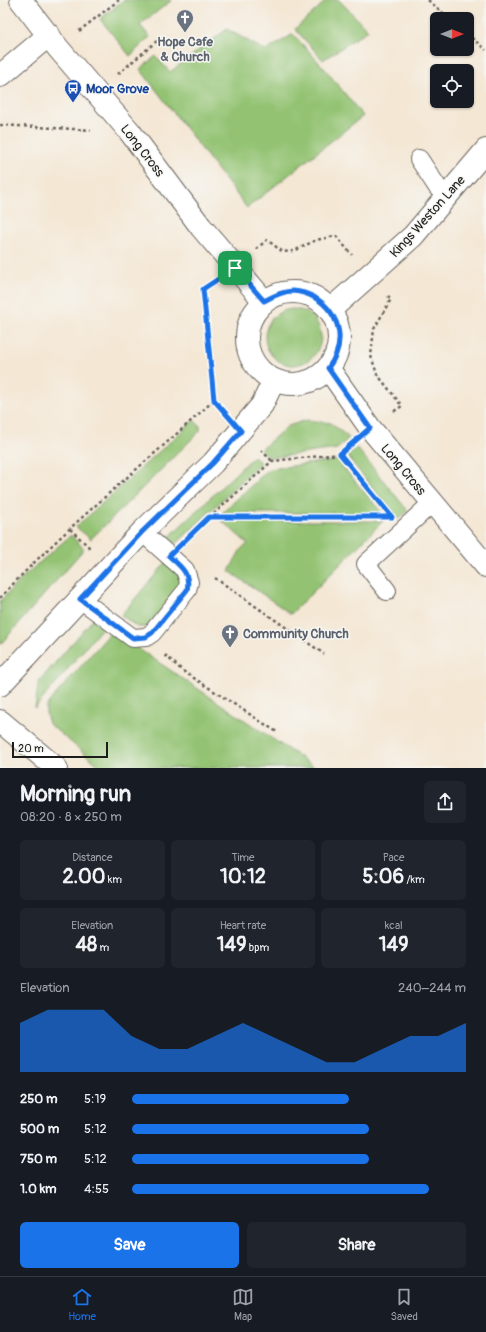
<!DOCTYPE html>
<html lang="en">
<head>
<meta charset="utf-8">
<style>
  body { margin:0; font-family:Pangolin,sans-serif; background:#20242c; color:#f1f3f6; height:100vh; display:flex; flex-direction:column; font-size:15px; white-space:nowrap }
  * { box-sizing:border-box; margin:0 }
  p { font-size:13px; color:#9ea1a6 }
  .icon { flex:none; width:22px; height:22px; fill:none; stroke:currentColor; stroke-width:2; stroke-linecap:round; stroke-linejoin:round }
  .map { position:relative; height:768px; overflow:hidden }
  .details { display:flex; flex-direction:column; background:#171b24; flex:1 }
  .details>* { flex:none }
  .needle { width:26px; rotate:90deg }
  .controls { position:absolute; left:430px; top:12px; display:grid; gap:8px }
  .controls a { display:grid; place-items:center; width:44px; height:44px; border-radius:6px; background:#171b24; box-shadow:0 1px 3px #0004; font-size:20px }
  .scale { position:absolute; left:12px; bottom:10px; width:96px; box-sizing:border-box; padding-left:4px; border:2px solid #1c1c1c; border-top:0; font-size:11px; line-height:14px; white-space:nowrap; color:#1c1c1c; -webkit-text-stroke:3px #f6f6f2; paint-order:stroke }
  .pin { position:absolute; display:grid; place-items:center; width:34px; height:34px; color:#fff; margin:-17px; border-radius:8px; box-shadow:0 2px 6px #0006 }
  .round { display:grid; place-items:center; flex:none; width:42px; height:42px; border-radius:6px; background:#20242c }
  .head { display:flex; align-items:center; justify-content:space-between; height:68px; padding:0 20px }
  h1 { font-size:22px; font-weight:800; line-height:30px }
  .stats { display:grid; grid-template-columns:repeat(3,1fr); gap:6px; height:68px; padding:4px 20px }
  .stats div { display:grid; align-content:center; border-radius:6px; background:#20242c; text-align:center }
  .stats b { font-size:20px; font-weight:800 }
  .stats small { font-size:11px; font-weight:400 }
  .stats p { font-size:11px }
  .chart { height:112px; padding:8px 20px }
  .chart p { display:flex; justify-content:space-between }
  .chart svg { width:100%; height:72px; margin-top:4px; fill:#1a73e8; opacity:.7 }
  .primary-button { display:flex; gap:8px; margin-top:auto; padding:8px 20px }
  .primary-button a { flex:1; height:46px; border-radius:6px; background:#1a73e8; color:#fff; font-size:16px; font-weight:800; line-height:46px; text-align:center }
  .primary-button a+a { background:#20242c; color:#f1f3f6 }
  ul { padding:0 20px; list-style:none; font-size:13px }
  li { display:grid; grid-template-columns:64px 48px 1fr; align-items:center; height:30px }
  li i { height:10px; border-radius:5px; background:#1a73e8 }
  .tabs { display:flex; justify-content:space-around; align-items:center; height:56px; border-top:1px solid #363941; background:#171b24; font-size:11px; color:#9ea1a6 }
  .tabs a { display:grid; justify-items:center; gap:2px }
  .tabs .current { color:#1a73e8 }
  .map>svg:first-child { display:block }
</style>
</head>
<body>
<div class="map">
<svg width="486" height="768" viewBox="0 0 486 768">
  <rect width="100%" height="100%" fill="#f6f6f2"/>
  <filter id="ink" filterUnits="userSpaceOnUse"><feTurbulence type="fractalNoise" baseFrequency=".025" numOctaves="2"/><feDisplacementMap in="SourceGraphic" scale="8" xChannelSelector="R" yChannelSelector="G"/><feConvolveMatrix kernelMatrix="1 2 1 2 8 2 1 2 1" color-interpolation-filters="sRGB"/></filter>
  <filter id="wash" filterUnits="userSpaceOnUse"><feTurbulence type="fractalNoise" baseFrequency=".012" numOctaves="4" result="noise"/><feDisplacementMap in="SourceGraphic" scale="16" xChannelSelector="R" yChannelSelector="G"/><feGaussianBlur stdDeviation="0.9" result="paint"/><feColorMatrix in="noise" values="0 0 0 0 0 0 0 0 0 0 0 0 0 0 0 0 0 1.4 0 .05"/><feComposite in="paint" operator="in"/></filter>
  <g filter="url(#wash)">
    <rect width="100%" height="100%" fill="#f4e7d4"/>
    <!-- green -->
    <g fill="#93c372" stroke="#587047">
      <path d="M 124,0 L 172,0 L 140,25 L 150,37 L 130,56 L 100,19 Z"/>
      <path d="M 327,0 L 339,0 L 368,30 L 323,60 L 295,29 Z"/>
      <path d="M 227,29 L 266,51 L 293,34 L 325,69 L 363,116 L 247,208 L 140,69 L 156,56 L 170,72 Z"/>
      <circle cx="293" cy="337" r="28"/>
      <path d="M 194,420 L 200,426 L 200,431 L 91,539 L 76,527 Z"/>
      <path d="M 307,420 L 331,423 L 349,438 L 337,449 L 269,458 L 260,450 L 288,426 Z"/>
      <path d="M 357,448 L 408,511 L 398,519 L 347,456 Z"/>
      <path d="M 254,456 L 261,463 L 176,544 L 169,537 Z"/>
      <path d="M 337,460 L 382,513 L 222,513 L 269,469 Z"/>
      <path d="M 222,521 L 383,521 L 291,614 L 229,571 L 241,549 L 248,544 Z"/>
      <path d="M 71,535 L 84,549 L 0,645 L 0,601 L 23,577 Z"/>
      <path d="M 168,560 L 183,582 L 147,627 L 137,627 L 121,615 Z"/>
      <path d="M 94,618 L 102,628 L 35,708 L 38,685 L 41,679 Z"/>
      <path d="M 112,631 L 316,768 L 102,768 L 49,724 L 46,713 L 46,707 L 50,701 Z"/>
    </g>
  </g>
  <g filter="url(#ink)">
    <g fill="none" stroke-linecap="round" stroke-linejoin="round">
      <!-- service casing -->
      <g stroke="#68635c" stroke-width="20">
        <g id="service">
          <path d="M 419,159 L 438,188 L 446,196"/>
          <path d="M 387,591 L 366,564 L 432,503"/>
          <path d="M 80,599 L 133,638 L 146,637 L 152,633 L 187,590 L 189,582 L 185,570 L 142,532"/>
        </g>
      </g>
      <!-- minor casing -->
      <g stroke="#68635c" stroke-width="24">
        <g id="minor">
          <path d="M 0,76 L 49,35"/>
          <path d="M 0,721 L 56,768"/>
        </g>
      </g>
      <!-- tertiary casing -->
      <g stroke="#68635c" stroke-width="24">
        <g id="tertiary">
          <path d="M 21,0 L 58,48 L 130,132 L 201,227 L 264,301"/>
          <circle cx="293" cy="338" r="46"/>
          <path d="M 330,310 L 413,236 L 486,150"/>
          <path d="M 328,368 L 370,428 L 486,566"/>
          <path d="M 0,685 L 142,532 L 213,463 L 262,405 L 274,380"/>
        </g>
      </g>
      <!-- path -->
      <g stroke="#68635c" stroke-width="2.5" stroke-dasharray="3 3" stroke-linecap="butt">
        <path d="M 428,0 L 450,19"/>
        <path d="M 79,31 L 119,0"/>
        <path d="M 467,34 L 486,50"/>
        <path d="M 118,74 L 158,40"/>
        <path d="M 0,125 L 91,130"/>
        <path d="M 256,249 L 267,240 L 283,252 L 294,251 L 316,240 L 336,236 L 352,255"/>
        <path d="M 213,283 L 203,289 L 214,400 L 222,409"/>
        <path d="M 388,296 L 391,299 L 374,329 L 371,356 L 377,374 L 402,406 L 393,412"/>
        <path d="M 261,450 L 272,461"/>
        <path d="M 340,454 L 387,511"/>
        <path d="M 209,517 L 378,517"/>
        <path d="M 70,529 L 90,548"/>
        <path d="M 187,538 L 272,461 L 340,454 L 349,447"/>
        <path d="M 215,578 L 324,654"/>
        <path d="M 0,598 C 66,526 143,466 214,400"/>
        <path d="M 165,655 L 183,671 L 277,732"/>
      </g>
      <!-- service -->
      <use href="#service" stroke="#fff" stroke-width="18"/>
      <!-- minor -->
      <use href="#minor" stroke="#fff" stroke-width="22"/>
      <!-- tertiary -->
      <use href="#tertiary" stroke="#fff" stroke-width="22"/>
    </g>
  </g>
  <g fill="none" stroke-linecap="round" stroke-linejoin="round" filter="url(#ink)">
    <!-- route casing -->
    <g stroke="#fff" stroke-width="8">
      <path id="route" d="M 235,268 L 264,301 C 273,296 283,291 293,291 C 324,293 348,324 336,354 C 334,359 331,364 328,368 L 370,428 L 340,454 L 392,517 L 209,517 L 169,556 C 180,566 191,573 187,590 L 152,633 L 146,637 L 133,638 L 80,599 L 142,532 L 213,463 L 241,431 L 214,400 L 203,289 Z"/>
    </g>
    <!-- route -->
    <use href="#route" stroke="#1a73e8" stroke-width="5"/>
  </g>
  <!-- icons -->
  <defs>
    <g id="church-pin" transform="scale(0.9)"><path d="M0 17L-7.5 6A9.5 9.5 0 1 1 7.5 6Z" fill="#6b7280" stroke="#f6f6f2"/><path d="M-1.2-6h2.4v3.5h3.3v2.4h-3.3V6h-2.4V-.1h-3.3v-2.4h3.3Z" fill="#fff"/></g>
    <g id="bus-pin" transform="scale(0.9)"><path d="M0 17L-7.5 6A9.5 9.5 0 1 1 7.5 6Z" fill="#1a4fb4" stroke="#f6f6f2"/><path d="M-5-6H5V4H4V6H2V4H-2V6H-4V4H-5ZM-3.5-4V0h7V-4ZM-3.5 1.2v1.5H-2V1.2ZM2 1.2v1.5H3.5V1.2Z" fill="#fff"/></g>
  </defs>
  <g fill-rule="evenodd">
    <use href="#church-pin" x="185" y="18"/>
    <use href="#bus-pin" x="73" y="88"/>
    <use href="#church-pin" x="230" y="633"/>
  </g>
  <g text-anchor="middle" stroke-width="3" stroke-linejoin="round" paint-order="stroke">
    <!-- worship labels -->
    <g font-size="13" font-weight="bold" fill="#5b616d" stroke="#f6f6f2">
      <text x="185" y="46">Hope Cafe<tspan x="185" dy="15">&amp; Church</tspan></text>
      <text x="243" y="638" text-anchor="start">Community Church</text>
    </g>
    <!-- transit labels -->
    <g font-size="13" font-weight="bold" fill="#164399" stroke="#f6f6f2" text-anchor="start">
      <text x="86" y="93">Moor Grove</text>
    </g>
    <!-- street labels -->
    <g font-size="13" fill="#1c1c1c" stroke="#f6f6f2">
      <text transform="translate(143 150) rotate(52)" y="5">Long Cross</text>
      <text transform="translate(427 216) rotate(-48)" y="5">Kings Weston Lane</text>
      <text transform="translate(404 469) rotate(50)" y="5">Long Cross</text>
    </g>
  </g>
</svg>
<div class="controls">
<a><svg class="needle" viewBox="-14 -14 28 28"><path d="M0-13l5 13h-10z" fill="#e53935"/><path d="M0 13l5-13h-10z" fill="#9ea1a6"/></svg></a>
<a><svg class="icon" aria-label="locate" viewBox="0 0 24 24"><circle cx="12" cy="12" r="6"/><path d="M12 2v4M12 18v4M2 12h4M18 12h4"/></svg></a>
</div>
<div class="scale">20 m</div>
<div class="pin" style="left:235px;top:268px;background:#1e9e55"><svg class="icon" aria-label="arrive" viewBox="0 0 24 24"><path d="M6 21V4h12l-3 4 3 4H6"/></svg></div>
</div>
<section class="details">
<div class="head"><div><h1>Morning run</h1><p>08:20 · 8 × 250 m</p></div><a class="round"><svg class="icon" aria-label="share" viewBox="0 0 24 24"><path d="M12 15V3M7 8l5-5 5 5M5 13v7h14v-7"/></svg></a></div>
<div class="stats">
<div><p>Distance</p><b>2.00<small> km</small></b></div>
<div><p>Time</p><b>10:12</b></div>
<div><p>Pace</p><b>5:06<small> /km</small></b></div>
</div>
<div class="stats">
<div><p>Elevation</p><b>48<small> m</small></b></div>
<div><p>Heart rate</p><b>149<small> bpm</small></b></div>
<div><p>kcal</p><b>149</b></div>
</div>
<div class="chart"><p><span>Elevation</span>240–244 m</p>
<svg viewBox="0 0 160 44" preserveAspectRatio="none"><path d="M0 44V14L10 6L20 6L30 6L40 22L50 30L60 30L70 22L80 14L90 22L100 30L110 38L120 38L130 30L140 22L150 22L160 14V44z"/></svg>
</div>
<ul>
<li><b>250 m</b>5:19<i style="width:65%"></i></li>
<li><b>500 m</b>5:12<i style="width:71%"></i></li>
<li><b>750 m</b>5:12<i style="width:71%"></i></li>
<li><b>1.0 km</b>4:55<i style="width:89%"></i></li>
</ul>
<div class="primary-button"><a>Save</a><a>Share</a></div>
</section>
<nav class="tabs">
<a class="current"><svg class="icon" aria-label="home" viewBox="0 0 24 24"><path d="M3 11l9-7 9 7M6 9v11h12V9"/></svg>Home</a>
<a><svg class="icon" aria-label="map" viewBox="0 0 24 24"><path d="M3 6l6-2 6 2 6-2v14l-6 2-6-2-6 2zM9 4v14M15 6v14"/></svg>Map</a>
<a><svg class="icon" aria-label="saved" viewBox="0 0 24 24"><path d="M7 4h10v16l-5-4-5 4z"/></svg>Saved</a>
</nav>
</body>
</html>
